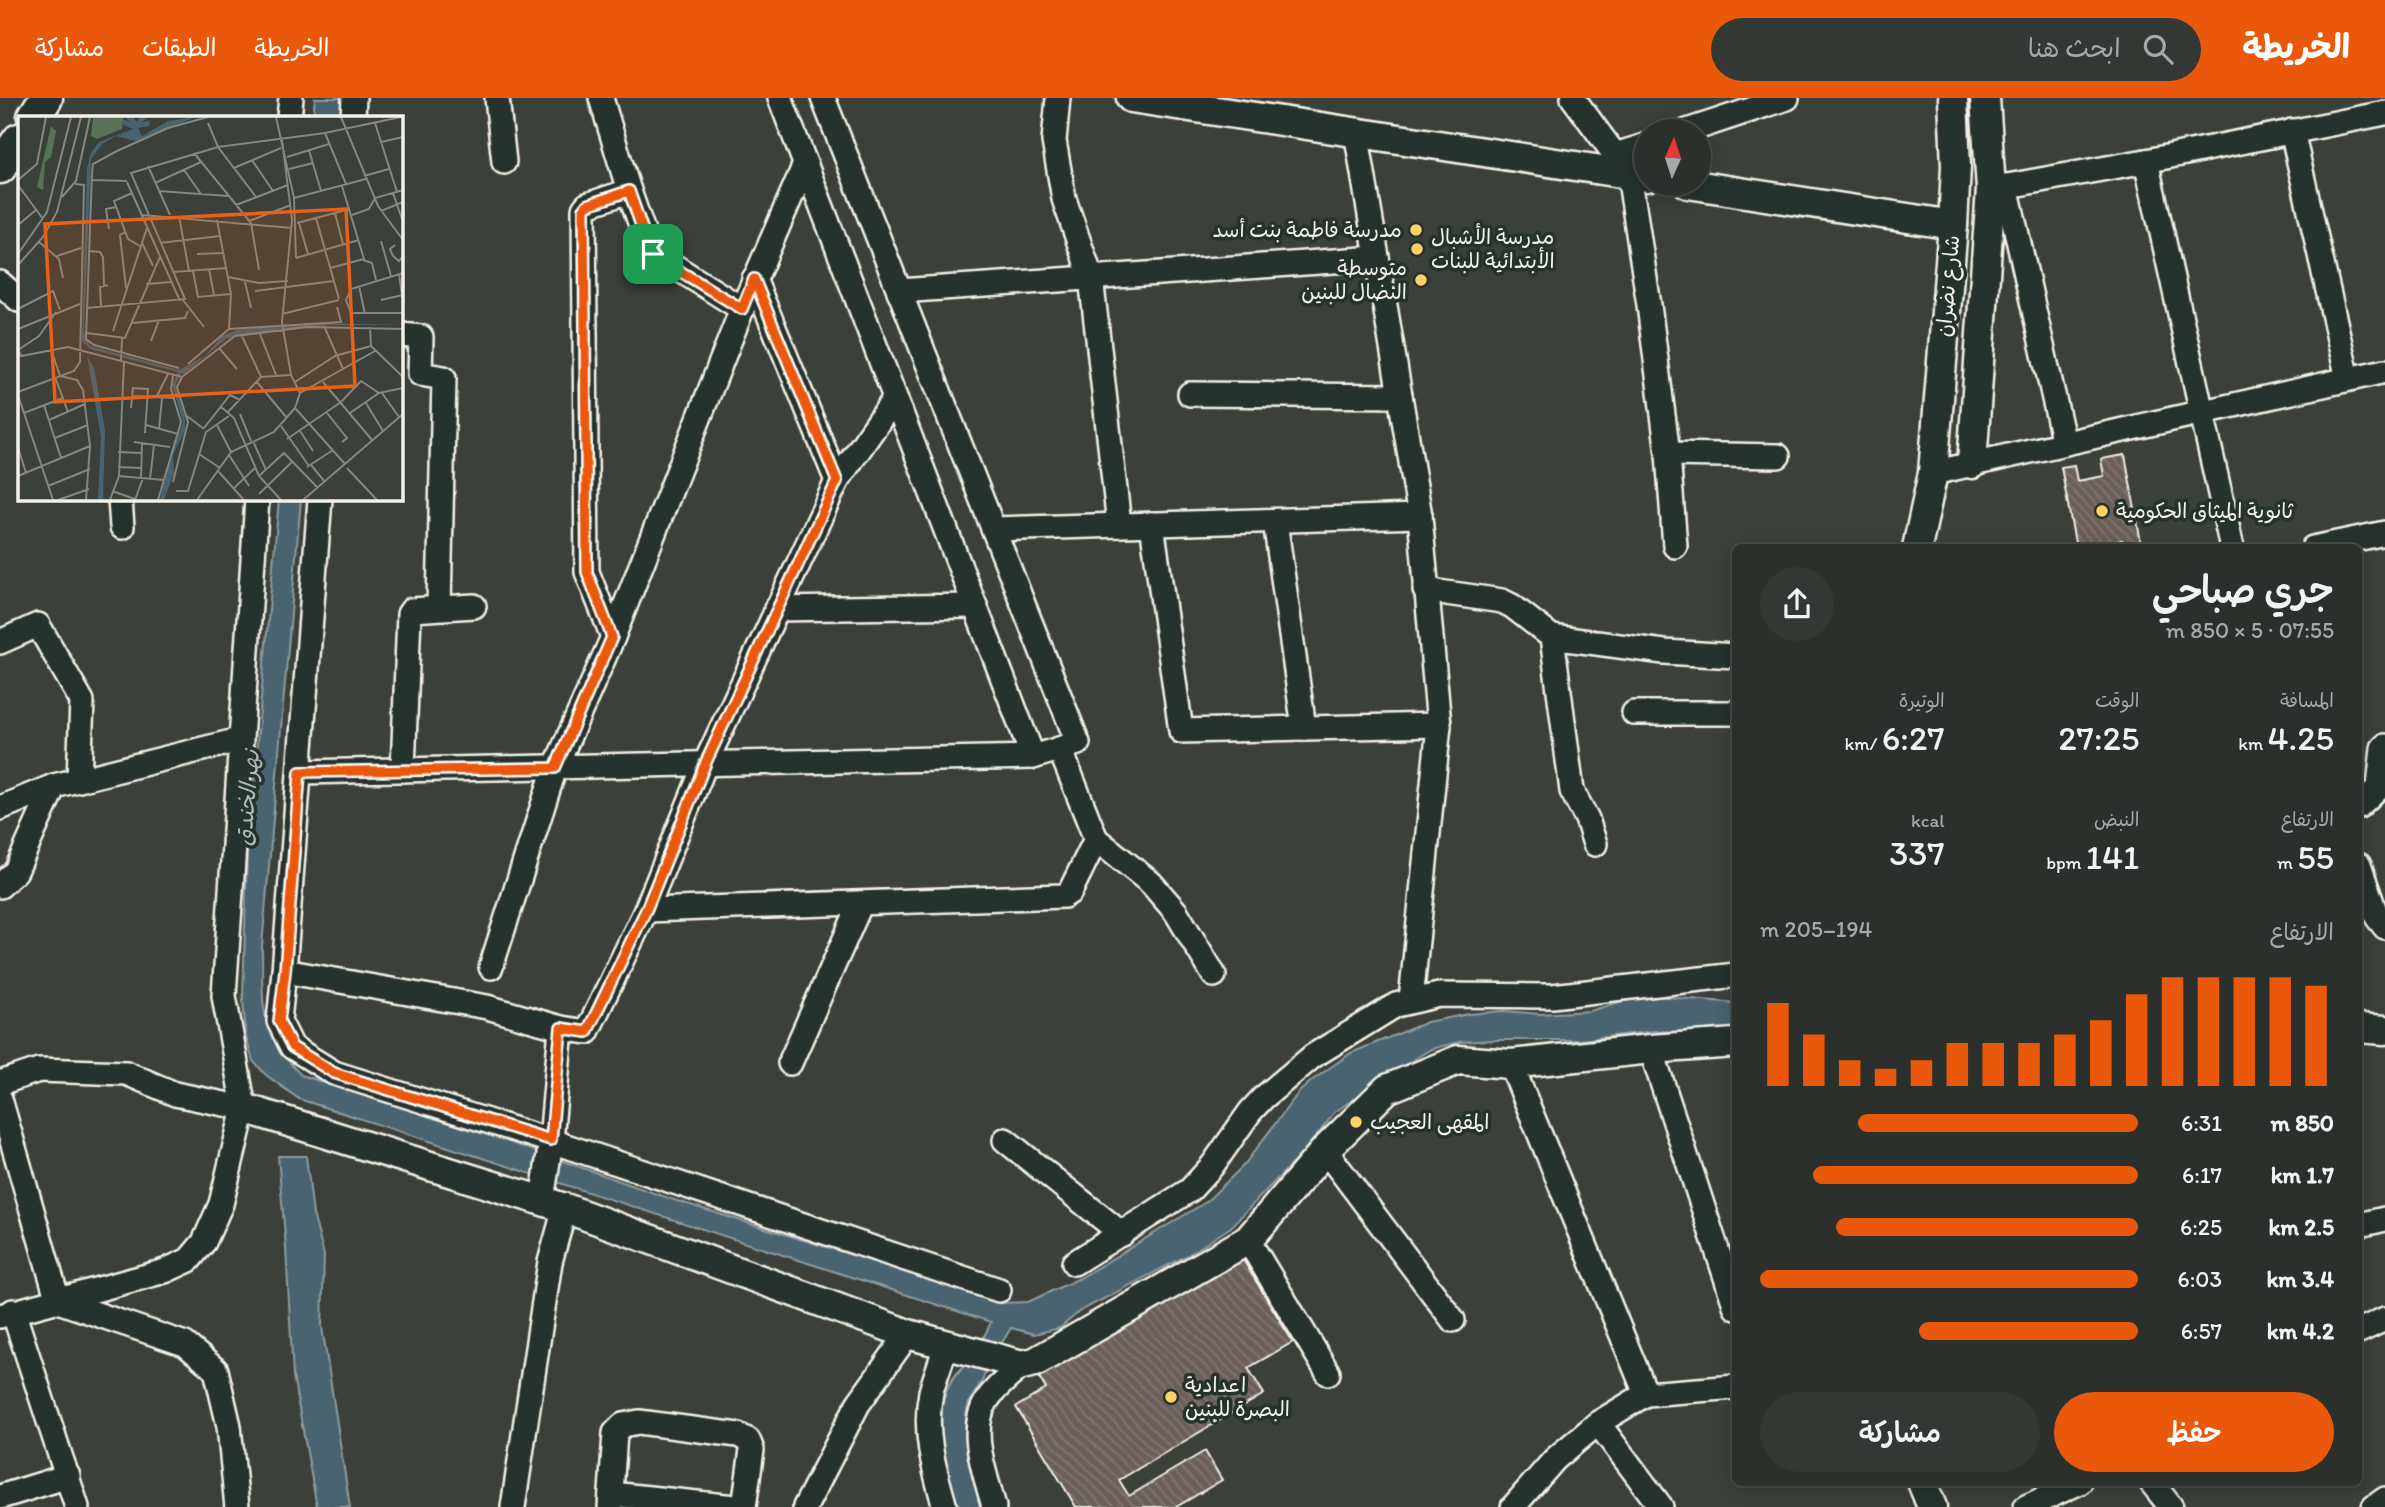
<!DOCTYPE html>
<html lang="ar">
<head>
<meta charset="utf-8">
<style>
  body { margin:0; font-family:Itim,"Playpen Sans Arabic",sans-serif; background:#343834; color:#f1f3f6; direction:rtl; height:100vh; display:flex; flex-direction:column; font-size:26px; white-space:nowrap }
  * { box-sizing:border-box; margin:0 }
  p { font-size:23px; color:#a6a9a9 }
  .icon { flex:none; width:38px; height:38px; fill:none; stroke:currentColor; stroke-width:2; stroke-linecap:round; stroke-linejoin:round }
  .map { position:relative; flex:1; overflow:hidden; direction:ltr }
  .side { position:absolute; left:1732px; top:446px; width:630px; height:942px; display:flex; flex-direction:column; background:#2c302c; border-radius:10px; box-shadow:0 4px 18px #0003,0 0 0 2px #484b48; direction:rtl }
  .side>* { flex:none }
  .needle { width:46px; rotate:3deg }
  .buttons { position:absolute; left:1634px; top:21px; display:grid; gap:14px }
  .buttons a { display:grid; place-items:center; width:77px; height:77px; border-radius:50%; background:#2c302c; box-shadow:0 4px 18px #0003,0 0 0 2px #484b48; font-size:35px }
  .pin { position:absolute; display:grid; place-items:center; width:60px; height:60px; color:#fff; margin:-30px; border-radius:14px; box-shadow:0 4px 10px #0006 }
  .round { display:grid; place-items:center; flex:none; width:74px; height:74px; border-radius:37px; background:#343834 }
  .summary { display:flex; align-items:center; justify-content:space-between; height:119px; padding:0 28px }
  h1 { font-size:38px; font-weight:600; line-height:52px }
  .metrics { display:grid; grid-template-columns:repeat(3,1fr); gap:10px; height:119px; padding:7px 28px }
  .metrics div { display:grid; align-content:center }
  .metrics b { font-size:35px; font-weight:600 }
  .metrics small { font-size:19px; font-weight:400 }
  .metrics p { font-size:19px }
  .chart { height:196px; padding:14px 28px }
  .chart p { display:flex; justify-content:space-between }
  .chart svg { width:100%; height:126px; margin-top:7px; stroke:#ea580c; stroke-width:6 }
  .button { display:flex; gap:14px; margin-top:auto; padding:14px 28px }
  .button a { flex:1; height:80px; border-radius:42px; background:#ea580c; color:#fff; font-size:28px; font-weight:600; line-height:80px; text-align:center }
  .button a+a { background:#343834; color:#f1f3f6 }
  ul { padding:0 28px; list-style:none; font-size:23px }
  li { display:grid; grid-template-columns:112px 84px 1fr; align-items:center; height:52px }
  li i { height:18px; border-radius:9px; background:#ea580c }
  header { display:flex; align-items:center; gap:42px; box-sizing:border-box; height:98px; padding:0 35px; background:#ea580c; color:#fff }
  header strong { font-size:33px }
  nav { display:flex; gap:38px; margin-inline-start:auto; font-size:24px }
  .search { width:490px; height:63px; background:#343834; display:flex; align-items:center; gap:18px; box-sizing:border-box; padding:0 24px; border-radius:38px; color:#a6a9a9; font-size:26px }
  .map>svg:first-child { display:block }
</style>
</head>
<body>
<header>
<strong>الخريطة</strong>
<div class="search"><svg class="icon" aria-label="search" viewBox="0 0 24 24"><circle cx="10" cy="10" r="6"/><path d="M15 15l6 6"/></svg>ابحث هنا</div>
<nav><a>الخريطة</a><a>الطبقات</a><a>مشاركة</a></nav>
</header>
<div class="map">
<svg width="2385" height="1409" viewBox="0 0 2385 1409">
  <defs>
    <pattern id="building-back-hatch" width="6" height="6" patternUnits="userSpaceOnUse" patternTransform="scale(1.75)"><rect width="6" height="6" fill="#6b5f5a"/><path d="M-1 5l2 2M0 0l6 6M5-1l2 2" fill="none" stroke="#817672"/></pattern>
  </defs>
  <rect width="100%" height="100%" fill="#3b403a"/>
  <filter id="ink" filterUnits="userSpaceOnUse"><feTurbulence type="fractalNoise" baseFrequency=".0143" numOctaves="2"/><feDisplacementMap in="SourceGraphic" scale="14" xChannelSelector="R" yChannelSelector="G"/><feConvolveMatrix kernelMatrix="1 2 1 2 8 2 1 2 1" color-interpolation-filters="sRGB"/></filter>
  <g filter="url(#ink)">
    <!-- water -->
    <g fill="#4a646f" stroke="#8e9c9f" stroke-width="2">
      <path d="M 315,0 L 343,0 L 341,19 L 313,19 Z"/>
      <path d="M 279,401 L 301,401 L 262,848 C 263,906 257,933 301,977 L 503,1042 L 671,1101 L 974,1195 L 999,1205 L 1028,1204 L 1080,1180 L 1206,1104 L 1244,1067 L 1299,994 L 1314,981 L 1351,955 L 1427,924 L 1469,916 L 1504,913 L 1540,916 L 1590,913 L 1623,903 L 1655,898 L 1736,905 L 1736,935 L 1654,933 L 1580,942 L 1497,942 L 1459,944 L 1431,951 L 1390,976 L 1335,1014 L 1307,1050 L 1231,1129 L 1188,1157 L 1080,1213 L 1060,1230 L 1034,1236 L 1011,1230 L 988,1267 L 982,1283 L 969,1304 L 966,1317 L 965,1339 L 974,1384 L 982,1409 L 957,1409 C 944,1367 928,1324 952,1282 C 957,1273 967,1267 973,1258 C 980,1248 986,1235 991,1224 L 299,1001 L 266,977 L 253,963 L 246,939 L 243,902 L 247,755 Z"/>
      <path d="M 278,1058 L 306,1058 L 313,1116 L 324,1157 L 322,1229 L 350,1409 L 317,1409 L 293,1278 L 286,1150 Z"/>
    </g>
    <!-- building -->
    <g fill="url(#building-back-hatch)" stroke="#f4f1e8" stroke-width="2">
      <path d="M 2125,357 L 2142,450 L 2123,450 L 2122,442 L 2091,450 L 2076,450 L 2061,369 L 2074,367 L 2077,383 L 2104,378 L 2101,361 Z"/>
      <path d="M 1242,1160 L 1293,1244 L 1248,1270 L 1264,1296 L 1119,1382 L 1129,1398 L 1205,1353 L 1222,1382 L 1176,1409 L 1076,1409 L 1016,1309 L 1046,1291 L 1039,1279 Z"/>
    </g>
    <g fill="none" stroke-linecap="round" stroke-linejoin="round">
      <!-- minor casing -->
      <g stroke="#f4f1e8" stroke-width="28">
        <g id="minor">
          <path d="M 497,0 L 504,64"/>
          <path d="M 601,0 L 629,93 L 650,153 L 742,211"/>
          <path d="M 780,0 L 1033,659"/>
          <path d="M 1058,0 L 1054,43 L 1064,101 L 1091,179 L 1119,427"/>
          <path d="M 1573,0 L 1629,76 L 1649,207 L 1668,356 L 1675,448"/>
          <path d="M 289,19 L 291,0"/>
          <path d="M 353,19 L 354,0"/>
          <path d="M 1356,33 L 1420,418 L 1439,627 L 1411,902"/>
          <path d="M 1687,33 L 1787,0"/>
          <path d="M 2292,33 L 2348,281"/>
          <path d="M 1615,57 L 1647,47"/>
          <path d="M 2146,63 L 2232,450"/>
          <path d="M 2006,88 L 2064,345"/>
          <path d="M 1991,91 L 2146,63 L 2385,15"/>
          <path d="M 754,181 L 837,383"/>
          <path d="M 0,185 L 19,202"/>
          <path d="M 899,193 L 1377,160"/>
          <path d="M 401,237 L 421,239 L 420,276 L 444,280 L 439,509"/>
          <path d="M 1190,296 L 1400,298"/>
          <path d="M 1668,356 L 1778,358"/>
          <path d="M 1933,375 L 2385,273"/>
          <path d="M 120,401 L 122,429"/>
          <path d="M 320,401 L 284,873 L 279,923 L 292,949 L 334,975 L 551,1043 L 999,1192"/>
          <path d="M 1275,423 L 1304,630"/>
          <path d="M 1152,426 L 1181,633 L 1439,627"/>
          <path d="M 993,431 L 1420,418"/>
          <path d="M 2313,450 L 2385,435"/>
          <path d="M 1425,492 L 1502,503 L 1512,508 L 1552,539 L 1664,554 L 1736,558"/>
          <path d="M 776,511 L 975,508"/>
          <path d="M 613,539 L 587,474 L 584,111 L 587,107 L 629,93"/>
          <path d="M 1552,539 L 1572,693 L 1587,721 L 1595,746"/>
          <path d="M 0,544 L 38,527 L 82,603 L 79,682"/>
          <path d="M 1634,615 L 1736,615"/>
          <path d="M 1060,651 L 1096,741 L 1151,785 L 1176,814 L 1214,877"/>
          <path d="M 403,672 L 409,516 L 412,512 L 474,508"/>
          <path d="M 300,674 L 1033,659 L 1078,645 L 823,0"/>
          <path d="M 2359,708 L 2379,689 L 2383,650 L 2385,648"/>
          <path d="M 0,710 L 54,688 L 239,642"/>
          <path d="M 2359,767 L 2377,819 L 2385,829"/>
          <path d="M 0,788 L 16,773 L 54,688"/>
          <path d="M 646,812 L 1064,798 L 1070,794 L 1096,741"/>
          <path d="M 491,869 L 555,670 L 613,539 L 742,211 L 805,66"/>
          <path d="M 284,873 L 487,909 L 561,930 L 587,934 L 646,812 L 706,664 L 837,383 L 895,300"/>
          <path d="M 1651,951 L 1736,1210"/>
          <path d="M 790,965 L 861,805"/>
          <path d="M 1511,966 L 1646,1296"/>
          <path d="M 0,985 L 39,972 L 126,975 L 175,996 L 244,1010"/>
          <path d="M 0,1001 L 58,1203 L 185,1246 L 216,1272 L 229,1328 L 237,1409"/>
          <path d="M 1005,1042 L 1122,1136"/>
          <path d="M 1325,1052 L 1453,1222"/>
          <path d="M 542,1102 L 551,1043 L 561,930"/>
          <path d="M 2359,1127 L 2385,1121"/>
          <path d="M 1248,1142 L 1328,1275"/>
          <path d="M 1074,1165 L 1190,1092 L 1212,1068 L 1250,1014 L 1263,1000 L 1313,958 L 1396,907 L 1439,897 L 1552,898 L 1736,877"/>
          <path d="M 13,1213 L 77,1409"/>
          <path d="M 0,1218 L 165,1173 L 189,1162 L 204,1144 L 221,1106 L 244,1010 L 224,898 L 257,401"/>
          <path d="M 2359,1233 L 2385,1221"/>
          <path d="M 1598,1325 L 1661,1409"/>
          <path d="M 2151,1384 L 2171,1409"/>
          <path d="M 611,1396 L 735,1409"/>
          <path d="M 0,1399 L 68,1378"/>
          <path d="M 513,1409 L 550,1164 L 565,1110"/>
          <path d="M 610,1409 L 615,1335 L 623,1327 L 639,1324 L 738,1337 L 748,1342 L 752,1352 L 744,1409"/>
          <path d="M 805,1409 L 858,1306 L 908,1236"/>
          <path d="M 945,1409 C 934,1371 923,1334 931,1294 C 935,1278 942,1263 946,1246"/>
          <path d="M 994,1409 C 986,1377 967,1333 987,1302 C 995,1289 1011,1278 1022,1267"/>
          <path d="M 1513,1409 L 1555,1361 L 1598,1325 L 1646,1296 L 1736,1289"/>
          <path d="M 2026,1409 L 2080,1384"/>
          <path d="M 2374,1409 L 2385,1401"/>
        </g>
      </g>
      <!-- tertiary casing -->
      <g stroke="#f4f1e8" stroke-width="33">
        <g id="tertiary">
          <path d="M 1131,0 L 1647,79"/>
          <path d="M 1688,86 L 1953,127"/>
          <path d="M 1972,366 L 1991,91 L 1985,0"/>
          <path d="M 1917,450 L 1933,375 L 1953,127 L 1956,68 L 1953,0"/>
          <path d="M 2359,930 L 2385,932"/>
          <path d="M 244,1010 L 565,1110 L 908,1236 L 1022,1267 L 1035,1264 L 1248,1142 L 1325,1052 L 1387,991 L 1458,962 L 1511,966 L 1651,951 L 1736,945"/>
          <path d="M 1922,1384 L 1932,1409"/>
        </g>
      </g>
      <!-- secondary casing -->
      <g stroke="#f4f1e8" stroke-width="37">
        <g id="secondary">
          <path d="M 34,19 L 46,0"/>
          <path d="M 0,69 L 19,42"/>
        </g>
      </g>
      <!-- minor -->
      <use href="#minor" stroke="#26332d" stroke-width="23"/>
      <!-- tertiary -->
      <use href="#tertiary" stroke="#26332d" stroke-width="28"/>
      <!-- secondary -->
      <use href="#secondary" stroke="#26332d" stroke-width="32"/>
    </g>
  </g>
  <g fill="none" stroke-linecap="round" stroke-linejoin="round" filter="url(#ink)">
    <!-- route casing -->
    <g stroke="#fff" stroke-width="14">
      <path id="route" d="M 629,93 L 650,153 L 655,158 L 742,211 L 754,181 L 837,383 L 706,664 L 646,812 L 587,934 L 561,930 L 551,1042 L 334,975 L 292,949 L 279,923 L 285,873 L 300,674 L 555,670 L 612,539 L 587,474 L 584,111 L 587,107 Z"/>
    </g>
    <!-- route -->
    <use href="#route" stroke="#ea580c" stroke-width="9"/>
  </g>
  <!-- markers -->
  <g fill="#ffd166" stroke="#26332d" stroke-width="2.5">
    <circle cx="1416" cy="132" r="7"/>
    <circle cx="1417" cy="151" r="7"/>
    <circle cx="1421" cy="182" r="7"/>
    <circle cx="2102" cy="413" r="7"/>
    <circle cx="1356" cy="1024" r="7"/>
    <circle cx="1171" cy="1299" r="7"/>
  </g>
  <g text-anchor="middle" stroke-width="7" stroke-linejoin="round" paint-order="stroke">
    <!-- poi labels -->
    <g font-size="21" fill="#f4f1e8" stroke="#26332d" text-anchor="start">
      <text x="1402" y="139" text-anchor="end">مدرسة فاطمة بنت أسد</text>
      <text x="1431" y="146">مدرسة الأشبال<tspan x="1431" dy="24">الأبتدائية للبنات</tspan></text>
      <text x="1407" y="177" text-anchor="end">متوسطة<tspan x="1407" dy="24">النضال للبنين</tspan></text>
      <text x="2116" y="420">ثانوية الميثاق الحكومية</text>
      <text x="1370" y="1031">المقهى العجيب</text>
      <text x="1185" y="1294">اعدادية<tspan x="1185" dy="24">البصرة للبنين</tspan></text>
    </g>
    <!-- street labels -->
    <g font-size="21" fill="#f4f1e8" stroke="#26332d">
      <text transform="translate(1948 188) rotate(-85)" y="7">شارع نضران</text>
    </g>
    <!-- water labels -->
    <g font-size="23" font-style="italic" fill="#b0b9b8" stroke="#26332d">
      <text transform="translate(247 700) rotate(-85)" y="8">نهر الخندق</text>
    </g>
  </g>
  <!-- overview -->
  <g transform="translate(18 18)">
    <rect width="385" height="385" fill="#3b403a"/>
    <path d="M 33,10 L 38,15 L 33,41 L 27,46 L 25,74 L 19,71 Z" fill="#577258"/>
    <path d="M 75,1 L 105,1 L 104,13 L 79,23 L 73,20 Z" fill="#577258"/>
    <path d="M 107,1 L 115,1 L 119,6 L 122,1 L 130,1 L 124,6 L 132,5 L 131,10 L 120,12 L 124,20 L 150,5 L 178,1 L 118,25 L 98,20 L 84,28 L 73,43 L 66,214 L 72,230 L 161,254 L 187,240 L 204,220 L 219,214 L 293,207 L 385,209 L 311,209 L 209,222 L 166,258 L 163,257 L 158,267 L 167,301 L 167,314 L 155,339 L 156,357 L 146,384 L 142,384 L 151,345 L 165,306 L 154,269 L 160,256 L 72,233 L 64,225 L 69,52 L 73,37 L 81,26 L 115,13 L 104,8 L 104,3 L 112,6 ZM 69,240 L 76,252 L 87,314 L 85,384 L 80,384 L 83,321 Z" fill="#4a646f"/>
    <path fill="none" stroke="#858780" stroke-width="2" d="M 258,1 L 276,82 L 278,142M 323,1 L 360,90 L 385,124M 190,7 L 200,31 L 238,81M 357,7 L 379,76M 307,17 L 328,68M 264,24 L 274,104 L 264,206 L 273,259 L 282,277 L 277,292 L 327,348M 363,26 L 385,21M 291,34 L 303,75M 176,37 L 233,107 L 241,154M 269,41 L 311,28M 234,44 L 255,75M 130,50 L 152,99M 216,52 L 263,32M 271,53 L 295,47M 166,54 L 183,78M 346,60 L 371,53M 0,64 L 19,48 L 28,1M 74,64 L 109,65M 109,66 L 162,185M 137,67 L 183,46M 0,69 L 25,103M 141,75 L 210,80M 114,77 L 96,85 L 110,123 L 122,130M 375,77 L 385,106M 44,81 L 58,65 L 72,1M 276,82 L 348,63M 218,89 L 270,69M 363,95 L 385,86M 317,97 L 325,128M 124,99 L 274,112M 334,99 L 351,93 L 357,82 L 385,74M 161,100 L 171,155M 298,102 L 321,183M 199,104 L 213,178 L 211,213M 231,105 L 273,89M 279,107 L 332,93M 281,107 L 290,138M 0,109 L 18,94M 91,113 L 88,93 L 98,91M 107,116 L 102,119 L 108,172M 363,125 L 373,160M 21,126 L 41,143 L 45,162M 124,127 L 135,150M 142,127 L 202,120M 377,129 L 372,133 L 375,140 L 381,145 L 385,140M 71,135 L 82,136 L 85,141 L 86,170M 0,138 L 29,96 L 53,1M 179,138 L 206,137M 39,140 L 63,132M 278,142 L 341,124M 345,144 L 354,147 L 358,164M 0,149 L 25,121 L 39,96 L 63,1M 312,152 L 346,143 L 324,70M 191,153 L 196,179M 175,155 L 180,181 L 213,178M 155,156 L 209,152M 385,157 L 333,173 L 328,184 L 333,197 L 385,197M 381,158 L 384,180M 210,161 L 241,167 L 270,165M 227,166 L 233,192M 128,168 L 154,166M 341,170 L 347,198M 237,175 L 316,165M 165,184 L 186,211M 363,184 L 385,179M 83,191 L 82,171 L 90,169M 69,192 L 167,183 L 113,57 L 200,31 L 307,17 L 383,1M 0,193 L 35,175 L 42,194M 264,198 L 321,184M 114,207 L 167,202 L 170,195M 306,210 L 325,253M 352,211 L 353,230 L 385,261M 0,213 L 62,188M 95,215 L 129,112M 69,217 L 107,222 L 142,141M 242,218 L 258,259M 224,220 L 243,261M 133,225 L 141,204M 201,232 L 219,253M 0,233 L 3,240 L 50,231 L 164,261 L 217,220 L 289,211 L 385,213M 33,233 L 42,260 L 59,264 L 65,274 L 72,330 L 68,384M 0,234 L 21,220 L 38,196M 103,244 L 104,222M 170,248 L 211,213 L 323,206 L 319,191M 161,252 L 76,229 L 68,223 L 74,57 L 75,48 L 99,35 L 150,12 L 190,1M 37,261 L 50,296M 238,265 L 269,302M 277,266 L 317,240 L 353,230M 305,266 L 354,324M 0,276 L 56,255 L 62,246 L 66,69 L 57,68M 282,277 L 357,235M 364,277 L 381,301M 0,279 L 35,384M 114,280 L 157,282M 138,282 L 150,258M 348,287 L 365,315M 26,289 L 43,342M 202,290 L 216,302 L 241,360 L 263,384M 113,292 L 115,272 L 130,273 L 127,317M 6,297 L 45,282M 209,297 L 243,261 L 272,259M 309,297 L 329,322 L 324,326M 332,297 L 361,277 L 385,272M 222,298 L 233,325M 169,300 L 186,313M 31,304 L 67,288M 128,309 L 160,318M 199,309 L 213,336M 263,310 L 291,350M 186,312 L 212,279 L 222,284M 141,313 L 144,282M 282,315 L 295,335M 37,322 L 70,309M 269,323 L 323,286 L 343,265 L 361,277M 235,325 L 248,354M 116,326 L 152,331M 0,331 L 8,357M 100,336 L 124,337M 181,338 L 202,352M 211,339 L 231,370M 293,349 L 307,366M 100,351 L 123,352M 289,351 L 315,334M 329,352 L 359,384M 200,355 L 226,384M 0,360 L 72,330M 101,360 L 146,364M 241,360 L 266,337 L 299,371M 123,362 L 124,327M 132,363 L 136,329M 155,366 L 170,306 L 159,271 L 164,261M 30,370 L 72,353M 215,373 L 237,352M 94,375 L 117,383M 158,375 L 170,375 L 188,316 L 211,300M 241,378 L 275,345M 40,384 L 71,373M 92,384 L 101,360 L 106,245M 117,384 L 125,362M 140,384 L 163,306 L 153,273 L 155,259M 179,384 L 213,336 L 256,316 L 277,292M 285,384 L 385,298"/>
    <path fill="#e96117" fill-opacity="0.15" stroke="#e96117" stroke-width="3.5" d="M 328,93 L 337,270 L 37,286 L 27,108 Z"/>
    <rect width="385" height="385" fill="none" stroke="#f4f1e8" stroke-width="3.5"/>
  </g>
</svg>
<div class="buttons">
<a><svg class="needle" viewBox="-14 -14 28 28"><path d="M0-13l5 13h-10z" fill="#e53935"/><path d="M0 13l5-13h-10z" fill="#a6a9a9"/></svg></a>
</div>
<div class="pin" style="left:653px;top:156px;background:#1e9e55"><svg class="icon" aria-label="arrive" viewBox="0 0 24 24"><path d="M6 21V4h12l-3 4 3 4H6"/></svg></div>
<section class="side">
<div class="summary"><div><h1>جري صباحي</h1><p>07:55 · 5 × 850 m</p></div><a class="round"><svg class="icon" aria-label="share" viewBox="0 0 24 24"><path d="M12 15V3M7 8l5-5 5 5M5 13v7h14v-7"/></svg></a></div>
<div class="metrics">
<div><p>المسافة</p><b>4.25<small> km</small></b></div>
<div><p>الوقت</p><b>27:25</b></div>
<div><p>الوتيرة</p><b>6:27<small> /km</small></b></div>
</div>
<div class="metrics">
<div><p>الارتفاع</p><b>55<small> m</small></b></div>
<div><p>النبض</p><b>141<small> bpm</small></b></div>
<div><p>kcal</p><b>337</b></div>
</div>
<div class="chart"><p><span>الارتفاع</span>194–205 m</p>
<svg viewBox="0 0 160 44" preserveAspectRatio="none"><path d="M5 44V15M15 44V26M25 44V35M35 44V38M45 44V35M55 44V29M65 44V29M75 44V29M85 44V26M95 44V21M105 44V12M115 44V6M125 44V6M135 44V6M145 44V6M155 44V9"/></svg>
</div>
<ul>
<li><b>850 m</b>6:31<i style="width:74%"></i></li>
<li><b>1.7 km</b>6:17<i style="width:86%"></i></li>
<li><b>2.5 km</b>6:25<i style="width:80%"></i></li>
<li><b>3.4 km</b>6:03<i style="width:100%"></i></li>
<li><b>4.2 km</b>6:57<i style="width:58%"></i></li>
</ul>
<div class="button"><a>حفظ</a><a>مشاركة</a></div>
</section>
</div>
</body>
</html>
